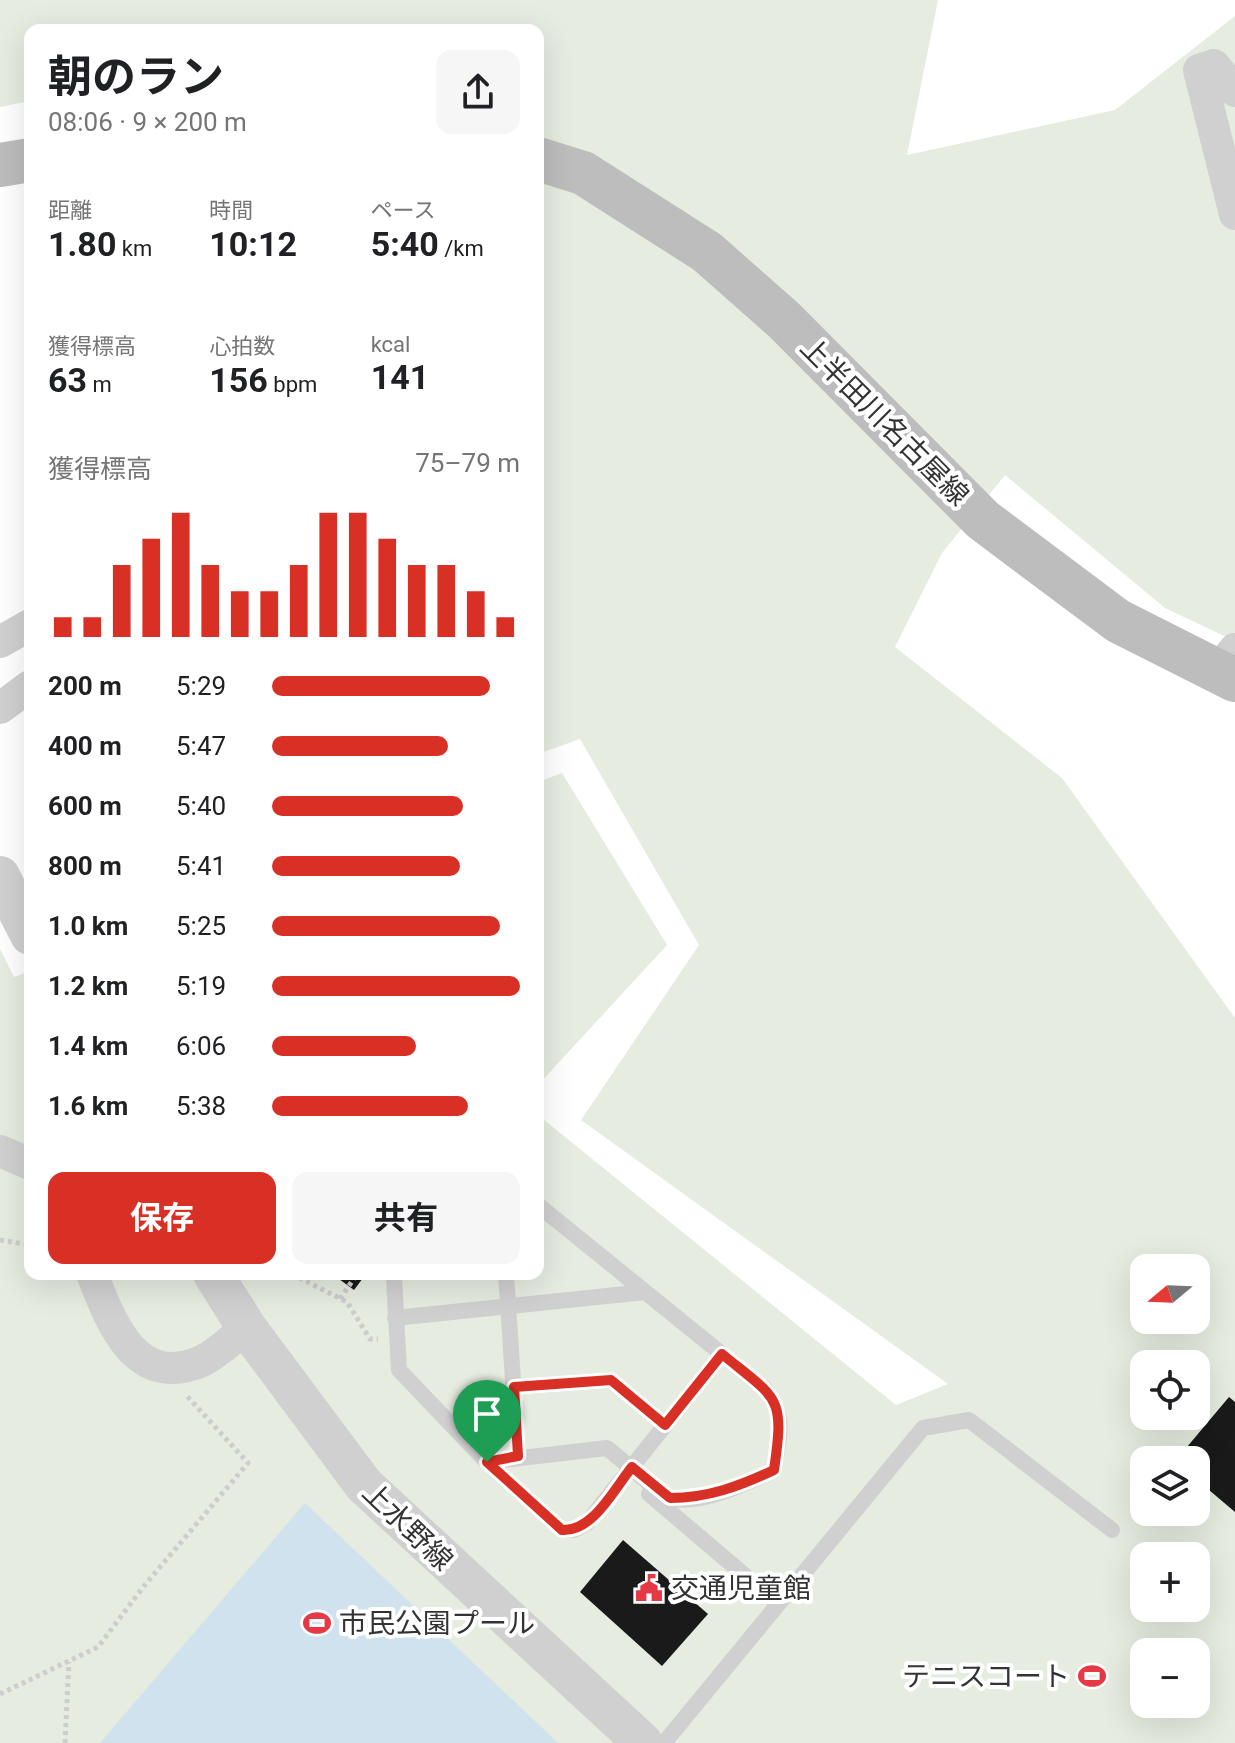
<!DOCTYPE html>
<html lang="ja">
<head>
<meta charset="utf-8">
<style>
  body { margin:0; font-family:Roboto,"Noto Sans JP",sans-serif; background:#f6f6f6; color:#202124; height:100vh; display:flex; flex-direction:column; font-size:30px; white-space:nowrap }
  * { box-sizing:border-box; margin:0 }
  p { font-size:26px; color:#757577 }
  .icon { flex:none; width:44px; height:44px; fill:none; stroke:currentColor; stroke-width:2; stroke-linecap:round; stroke-linejoin:round }
  .map { position:relative; flex:1; overflow:hidden }
  .side { position:absolute; left:24px; top:24px; width:520px; height:1256px; display:flex; flex-direction:column; background:#fff; border-radius:16px; box-shadow:0 8px 32px #0002 }
  .side>* { flex:none }
  .needle { width:52px; rotate:251deg }
  .buttons { position:absolute; left:1130px; top:1254px; display:grid; gap:16px }
  .buttons a { display:grid; place-items:center; width:80px; height:80px; border-radius:16px; background:#fff; box-shadow:0 8px 32px #0002; font-size:40px }
  .pin { position:absolute; display:grid; place-items:center; width:68px; height:68px; color:#fff; margin:-82px -34px; border-radius:50% 50% 50% 0; rotate:-45deg; box-shadow:0 0 8px #0007 }
  .pin .icon { rotate:45deg }
  .round { display:grid; place-items:center; flex:none; width:84px; height:84px; border-radius:16px; background:#f6f6f6 }
  .overview { display:flex; align-items:center; justify-content:space-between; height:136px; padding:0 24px }
  h1 { font-size:44px; font-weight:700; line-height:60px }
  .figures { display:grid; grid-template-columns:repeat(3,1fr); gap:12px; height:136px; padding:8px 24px }
  .figures div { display:grid; align-content:center }
  .figures b { font-size:34px; font-weight:700 }
  .figures small { font-size:22px; font-weight:400 }
  .figures p { font-size:22px }
  .chart { height:224px; padding:16px 24px }
  .chart p { display:flex; justify-content:space-between }
  .chart svg { width:100%; height:144px; margin-top:8px; stroke:#d93025; stroke-width:6 }
  .action { display:flex; gap:16px; margin-top:auto; padding:16px 24px }
  .action a { flex:1; height:92px; border-radius:16px; background:#d93025; color:#fff; font-size:32px; font-weight:700; line-height:92px; text-align:center }
  .action a+a { background:#f6f6f6; color:#202124 }
  ul { padding:0 24px; list-style:none; font-size:26px }
  li { display:grid; grid-template-columns:128px 96px 1fr; align-items:center; height:60px }
  li i { height:20px; border-radius:10px; background:#d93025 }
  .map>svg:first-child { display:block }
</style>
</head>
<body>
<div class="map">
<svg width="1235" height="1743" viewBox="0 0 1235 1743">
  <rect width="100%" height="100%" fill="#fff"/>
  <!-- green -->
  <g fill="#e6ecdf" fill-rule="evenodd">
    <path d="M 0,0 L 938,0 L 907,155 L 1115,110 L 1235,16 L 1235,641 L 1165,608 L 1005,475 L 942,553 L 895,647 L 1062,778 L 1235,1018 L 1235,1743 L 0,1743 L 0,949 L 14,977 L 30,971 L 30,1274 L 538,1274 L 538,1115 L 896,1405 L 948,1384 L 581,1120 L 699,945 L 580,739 L 538,754 L 538,30 L 30,30 L 30,101 L 0,107 ZM 1144,1268 L 1196,1268 L 1196,1320 L 1144,1320 ZM 1144,1364 L 1196,1364 L 1196,1416 L 1144,1416 ZM 1144,1460 L 1196,1460 L 1196,1512 L 1144,1512 ZM 1144,1556 L 1196,1556 L 1196,1608 L 1144,1608 ZM 1144,1652 L 1196,1652 L 1196,1704 L 1144,1704 Z"/>
    <path d="M 562,773 L 667,945 L 538,1085 L 538,782 Z"/>
  </g>
  <!-- water -->
  <path fill="#cfe2ee" d="M 305,1503 L 558,1743 L 100,1743 Z"/>
  <!-- building -->
  <g fill="#1a1a1a">
    <path d="M 343,1274 L 366,1274 L 354,1290 L 339,1279 Z"/>
    <path d="M 1229,1397 L 1235,1402 L 1235,1512 L 1196,1479 L 1196,1460 L 1176,1460 Z"/>
    <path d="M 623,1540 L 708,1614 L 662,1666 L 580,1592 Z"/>
  </g>
  <g fill="none" stroke-linecap="round" stroke-linejoin="round">
    <!-- path -->
    <g stroke="#cdcdcd" stroke-width="5" stroke-dasharray="4 4" stroke-linecap="butt">
      <path d="M 0,1240 L 30,1245"/>
      <path d="M 292,1274 L 347,1302 L 370,1339 L 378,1339"/>
      <path d="M 340,1299 L 357,1274"/>
      <path d="M 0,1694 L 98,1647 L 144,1586 L 248,1463 L 186,1395"/>
      <path d="M 65,1743 L 69,1662"/>
    </g>
    <!-- service -->
    <g stroke="#d0d0d0" stroke-width="16">
      <path d="M 397,1274 L 394,1278 L 399,1370 L 487,1462 L 607,1448 C 619,1457 660,1495 671,1498 C 698,1506 750,1482 774,1470 C 779,1436 787,1418 765,1389 L 538,1205"/>
      <path d="M 506,1274 L 518,1456"/>
      <path d="M 395,1318 L 645,1292"/>
      <path d="M 514,1387 L 611,1380 L 665,1425"/>
      <path d="M 487,1462 L 562,1530 L 574,1530 L 587,1523 L 722,1354"/>
      <path d="M 649,1494 L 776,1602"/>
      <path d="M 664,1743 L 923,1428 L 969,1420 L 1112,1530"/>
    </g>
    <!-- minor -->
    <g stroke="#d0d0d0" stroke-width="32">
      <path d="M 1235,91 L 1214,65 L 1199,70 L 1235,214"/>
      <path d="M 0,642 L 30,625"/>
      <path d="M 1217,671 L 1235,649"/>
      <path d="M 0,708 L 30,686"/>
      <path d="M 0,1151 L 30,1164"/>
      <path d="M 92,1274 C 111,1323 136,1390 202,1361 C 217,1354 233,1338 247,1328"/>
    </g>
    <!-- tertiary -->
    <g stroke="#d0d0d0" stroke-width="40">
      <path d="M 0,876 L 30,935"/>
      <path d="M 213,1274 L 247,1328 L 364,1485 L 643,1743"/>
    </g>
    <!-- secondary -->
    <g stroke="#bdbdbd" stroke-width="44">
      <path d="M 538,159 L 583,173 L 707,252 L 784,320 L 983,520 L 1118,621 L 1235,680"/>
      <path d="M 0,165 L 30,160"/>
    </g>
  </g>
  <g fill="none" stroke-linecap="round" stroke-linejoin="round">
    <!-- route casing -->
    <g stroke="#fff" stroke-width="16">
      <path id="route" d="M 722,1354 C 778,1400 785,1395 774,1470 C 740,1486 708,1498 670,1498 L 632,1467 C 614,1489 593,1532 562,1530 L 487,1462 L 518,1456 L 514,1387 L 611,1380 L 665,1425 Z"/>
    </g>
    <!-- route -->
    <use href="#route" stroke="#d93025" stroke-width="10"/>
  </g>
  <!-- icons -->
  <defs>
    <g id="civic-bare" transform="scale(2.16)"><path d="M-.6-6.5H3V-4.5H.6V-3L4-1V1h2V6H-6V1h2V-1L-.6-3ZM-1.2 2.5V6h2.4V2.5Z" fill="#e63946" stroke="#fff" stroke-width="2.5" paint-order="stroke"/></g>
    <g id="stadium-bare" transform="scale(2.16)"><path d="M0-5a6.5 5 0 1 0 0 10a6.5 5 0 1 0 0-10ZM-3.5-1.8h7v3.6h-7Z" fill="#e63946" stroke="#fff" stroke-width="2.5" paint-order="stroke"/></g>
  </defs>
  <g fill-rule="evenodd">
    <use href="#civic-bare" x="649" y="1588"/>
    <use href="#stadium-bare" x="317" y="1623"/>
    <use href="#stadium-bare" x="1092" y="1676"/>
  </g>
  <g text-anchor="middle" stroke-width="8" stroke-linejoin="round" paint-order="stroke">
    <!-- street labels -->
    <g font-size="28" fill="#333" stroke="#fff">
      <text transform="translate(885 421) rotate(45)" y="10">上半田川名古屋線</text>
      <text transform="translate(408 1526) rotate(44)" y="10">上水野線</text>
    </g>
    <!-- poi labels -->
    <g font-size="28" fill="#333" stroke="#fff" text-anchor="start">
      <text x="671" y="1598">交通児童館</text>
      <text x="339" y="1633">市民公園プール</text>
      <text x="1070" y="1686" text-anchor="end">テニスコート</text>
    </g>
  </g>
</svg>
<div class="buttons">
<a><svg class="needle" viewBox="-14 -14 28 28"><path d="M0-13l5 13h-10z" fill="#e53935"/><path d="M0 13l5-13h-10z" fill="#757577"/></svg></a>
<a><svg class="icon" aria-label="locate" viewBox="0 0 24 24"><circle cx="12" cy="12" r="6"/><path d="M12 2v4M12 18v4M2 12h4M18 12h4"/></svg></a>
<a><svg class="icon" aria-label="layers" viewBox="0 0 24 24"><path d="M12 4l9 5-9 5-9-5zM3 14l9 5 9-5"/></svg></a>
<a>+</a>
<a>−</a>
</div>
<div class="pin" style="left:487px;top:1462px;background:#1e9e55"><svg class="icon" aria-label="arrive" viewBox="0 0 24 24"><path d="M6 21V4h12l-3 4 3 4H6"/></svg></div>
<section class="side">
<div class="overview"><div><h1>朝のラン</h1><p>08:06 · 9 × 200 m</p></div><a class="round"><svg class="icon" aria-label="share" viewBox="0 0 24 24"><path d="M12 15V3M7 8l5-5 5 5M5 13v7h14v-7"/></svg></a></div>
<div class="figures">
<div><p>距離</p><b>1.80<small> km</small></b></div>
<div><p>時間</p><b>10:12</b></div>
<div><p>ペース</p><b>5:40<small> /km</small></b></div>
</div>
<div class="figures">
<div><p>獲得標高</p><b>63<small> m</small></b></div>
<div><p>心拍数</p><b>156<small> bpm</small></b></div>
<div><p>kcal</p><b>141</b></div>
</div>
<div class="chart"><p><span>獲得標高</span>75–79 m</p>
<svg viewBox="0 0 160 44" preserveAspectRatio="none"><path d="M5 44V38M15 44V38M25 44V22M35 44V14M45 44V6M55 44V22M65 44V30M75 44V30M85 44V22M95 44V6M105 44V6M115 44V14M125 44V22M135 44V22M145 44V30M155 44V38"/></svg>
</div>
<ul>
<li><b>200 m</b>5:29<i style="width:88%"></i></li>
<li><b>400 m</b>5:47<i style="width:71%"></i></li>
<li><b>600 m</b>5:40<i style="width:77%"></i></li>
<li><b>800 m</b>5:41<i style="width:76%"></i></li>
<li><b>1.0 km</b>5:25<i style="width:92%"></i></li>
<li><b>1.2 km</b>5:19<i style="width:100%"></i></li>
<li><b>1.4 km</b>6:06<i style="width:58%"></i></li>
<li><b>1.6 km</b>5:38<i style="width:79%"></i></li>
</ul>
<div class="action"><a>保存</a><a>共有</a></div>
</section>
</div>
</body>
</html>
